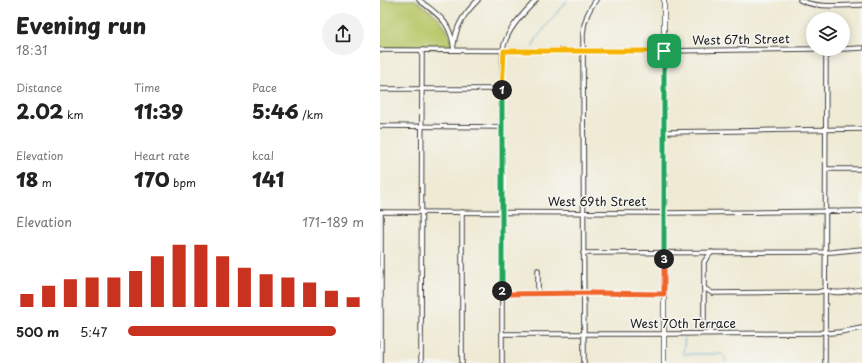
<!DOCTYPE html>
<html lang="en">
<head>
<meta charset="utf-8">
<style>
  body { margin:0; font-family:"Playpen Sans",sans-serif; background:#f2f2f2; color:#222; height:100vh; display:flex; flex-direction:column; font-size:15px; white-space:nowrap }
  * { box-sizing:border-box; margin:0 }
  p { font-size:13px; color:#767676 }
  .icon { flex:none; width:22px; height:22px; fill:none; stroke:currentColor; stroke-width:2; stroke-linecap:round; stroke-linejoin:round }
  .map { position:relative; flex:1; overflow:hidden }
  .drawer { display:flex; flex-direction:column; background:#fff; width:380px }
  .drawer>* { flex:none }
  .controls { position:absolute; left:426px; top:12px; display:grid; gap:8px }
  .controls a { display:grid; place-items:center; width:44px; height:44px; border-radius:50%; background:#fff; box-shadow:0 2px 10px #0003; font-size:20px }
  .pin { position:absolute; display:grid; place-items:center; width:34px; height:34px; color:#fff; margin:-17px; border-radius:8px; box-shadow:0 2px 6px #0006 }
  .km { position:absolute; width:20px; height:20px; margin:-10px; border-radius:50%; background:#222; color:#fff; font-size:11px; line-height:20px; text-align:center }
  .round { display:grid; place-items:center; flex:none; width:42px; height:42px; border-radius:21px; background:#f2f2f2 }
  .head { display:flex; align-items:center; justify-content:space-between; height:68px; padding:0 16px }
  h1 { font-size:22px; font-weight:800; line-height:30px }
  .figures { display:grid; grid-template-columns:repeat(3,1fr); gap:6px; height:68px; padding:4px 16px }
  .figures div { display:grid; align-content:center }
  .figures b { font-size:20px; font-weight:800 }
  .figures small { font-size:11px; font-weight:400 }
  .figures p { font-size:11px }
  .chart { height:112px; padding:8px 16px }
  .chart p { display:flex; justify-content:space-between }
  .chart svg { width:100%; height:72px; margin-top:4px; stroke:#c8321e; stroke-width:6 }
  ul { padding:0 16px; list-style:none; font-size:13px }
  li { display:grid; grid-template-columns:64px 48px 1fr; align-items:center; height:30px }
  li i { height:10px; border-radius:5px; background:#c8321e }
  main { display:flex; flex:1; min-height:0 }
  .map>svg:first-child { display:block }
</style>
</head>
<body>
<main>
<section class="drawer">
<div class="head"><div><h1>Evening run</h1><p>18:31</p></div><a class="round"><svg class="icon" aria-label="share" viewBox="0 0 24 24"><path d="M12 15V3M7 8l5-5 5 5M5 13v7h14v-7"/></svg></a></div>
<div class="figures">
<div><p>Distance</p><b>2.02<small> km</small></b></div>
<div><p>Time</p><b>11:39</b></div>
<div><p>Pace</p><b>5:46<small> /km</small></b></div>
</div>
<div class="figures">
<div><p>Elevation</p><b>18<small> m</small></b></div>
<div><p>Heart rate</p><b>170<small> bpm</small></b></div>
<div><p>kcal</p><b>141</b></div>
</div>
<div class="chart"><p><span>Elevation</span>171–189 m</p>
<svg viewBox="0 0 160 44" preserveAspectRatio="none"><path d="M5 44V36M15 44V31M25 44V27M35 44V26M45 44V26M55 44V22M65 44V13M75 44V6M85 44V6M95 44V13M105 44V20M115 44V24M125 44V26M135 44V29M145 44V34M155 44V38"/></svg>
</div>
<ul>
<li><b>500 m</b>5:47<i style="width:88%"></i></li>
</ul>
</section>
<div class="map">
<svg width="482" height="363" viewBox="0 0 482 363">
  <rect width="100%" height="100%" fill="#f6f6f2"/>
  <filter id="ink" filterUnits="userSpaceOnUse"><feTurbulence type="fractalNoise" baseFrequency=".025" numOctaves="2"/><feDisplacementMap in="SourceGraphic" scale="8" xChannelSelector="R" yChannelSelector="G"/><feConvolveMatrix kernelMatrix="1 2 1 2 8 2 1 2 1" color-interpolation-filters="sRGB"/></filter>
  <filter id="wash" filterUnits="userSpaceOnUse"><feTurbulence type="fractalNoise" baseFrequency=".012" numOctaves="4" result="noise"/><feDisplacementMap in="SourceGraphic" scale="16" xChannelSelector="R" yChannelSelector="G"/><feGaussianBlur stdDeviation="0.9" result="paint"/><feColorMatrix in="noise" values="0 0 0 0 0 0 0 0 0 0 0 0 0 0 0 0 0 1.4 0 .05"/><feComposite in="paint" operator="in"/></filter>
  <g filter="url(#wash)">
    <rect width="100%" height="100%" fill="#efead4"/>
    <!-- green -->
    <path fill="#b9c86b" stroke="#6a7244" d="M 0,0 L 36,0 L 58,17 L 65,26 L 71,38 L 71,47 L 69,49 L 0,48 Z"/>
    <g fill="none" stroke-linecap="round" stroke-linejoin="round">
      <!-- stream -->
      <g stroke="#5aa6d2" stroke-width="1">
        <path d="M 152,47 L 157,38 L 187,0"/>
        <path d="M 305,337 L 303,354 L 342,354 L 345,357 L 346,363"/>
      </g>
    </g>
  </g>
  <g filter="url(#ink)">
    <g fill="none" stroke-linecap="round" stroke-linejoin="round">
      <!-- minor casing -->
      <g stroke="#3c3b38" stroke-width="5.5">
        <g id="minor">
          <path d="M 39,0 C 60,16 71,22 74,50"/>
          <path d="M 420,0 C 438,9 463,5 482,5"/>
          <path d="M 74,44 C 76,25 85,13 98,0"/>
          <path d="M 463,49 L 482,48"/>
          <path d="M 0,50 L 284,51 L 434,49"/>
          <path d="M 0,89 L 122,89"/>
          <path d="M 0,126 L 122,127"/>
          <path d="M 284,132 L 482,129"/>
          <path d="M 446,169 L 482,169"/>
          <path d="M 0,212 L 284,213 L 482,211"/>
          <path d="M 82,212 L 82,363"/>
          <path d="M 203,253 L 452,252 L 482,249"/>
          <path d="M 324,288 L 332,293 L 438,292 L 446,290 C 454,295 472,291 482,289"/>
          <path d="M 122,294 L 215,293 L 284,294"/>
          <path d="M 158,294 L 158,270"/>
          <path d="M 331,333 L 326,328 L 324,323 L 324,262 L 326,259 L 332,252"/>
          <path d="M 122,334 L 284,334 L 440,333 L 445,331 L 450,333 L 460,332 L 482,328"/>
          <path d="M 1,363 L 1,212"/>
          <path d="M 41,363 L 42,50"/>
          <path d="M 122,363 L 122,89 C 123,75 121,58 124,45 C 129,27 144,13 156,0"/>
          <path d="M 204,363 L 203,34 C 204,20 208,11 216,0"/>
          <path d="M 445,363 L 446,49"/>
        </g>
      </g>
      <!-- major casing -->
      <g stroke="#3c3b38" stroke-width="6">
        <path id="major" d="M 284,363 L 284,0"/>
      </g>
      <!-- minor -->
      <use href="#minor" stroke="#fff" stroke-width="3.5"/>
      <!-- major -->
      <use href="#major" stroke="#fff" stroke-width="4.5"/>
    </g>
  </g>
  <g fill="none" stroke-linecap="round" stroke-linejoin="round" filter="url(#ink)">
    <!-- split-1 casing -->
    <g stroke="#fff" stroke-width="8">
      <path id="split-1" d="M 122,90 L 124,51 L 284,51"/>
    </g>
    <!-- split-2 casing -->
    <g stroke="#fff" stroke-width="8">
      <path id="split-2" d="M 122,291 L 122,90"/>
    </g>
    <!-- split-3 casing -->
    <g stroke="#fff" stroke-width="8">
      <path id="split-3" d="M 122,291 L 122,294 L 215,293 L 284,294 L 284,259"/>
    </g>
    <!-- split-4 casing -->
    <g stroke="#fff" stroke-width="8">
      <path id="split-4" d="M 284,259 L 284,51"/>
    </g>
    <!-- split-1 -->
    <use href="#split-1" stroke="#f5b400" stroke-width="5"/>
    <!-- split-2 -->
    <use href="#split-2" stroke="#22a559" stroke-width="5"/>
    <!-- split-3 -->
    <use href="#split-3" stroke="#f0652b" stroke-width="5"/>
    <!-- split-4 -->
    <use href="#split-4" stroke="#22a559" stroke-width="5"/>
  </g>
  <g text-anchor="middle" stroke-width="3" stroke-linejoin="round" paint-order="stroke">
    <!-- street labels -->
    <g font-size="12" fill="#1c1c1c" stroke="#f6f6f2">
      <text transform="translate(361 40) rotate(-1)" y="4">West 67th Street</text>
      <text x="217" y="206">West 69th Street</text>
      <text x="303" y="328">West 70th Terrace</text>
    </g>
  </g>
</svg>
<div class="controls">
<a><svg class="icon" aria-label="layers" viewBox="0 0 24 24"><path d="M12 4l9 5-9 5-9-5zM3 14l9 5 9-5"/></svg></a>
</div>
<div class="pin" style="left:284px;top:51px;background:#1e9e55"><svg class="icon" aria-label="arrive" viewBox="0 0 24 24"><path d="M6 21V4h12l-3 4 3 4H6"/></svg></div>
<b class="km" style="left:122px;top:90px">1</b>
<b class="km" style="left:122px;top:291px">2</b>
<b class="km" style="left:284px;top:259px">3</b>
</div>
</main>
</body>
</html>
